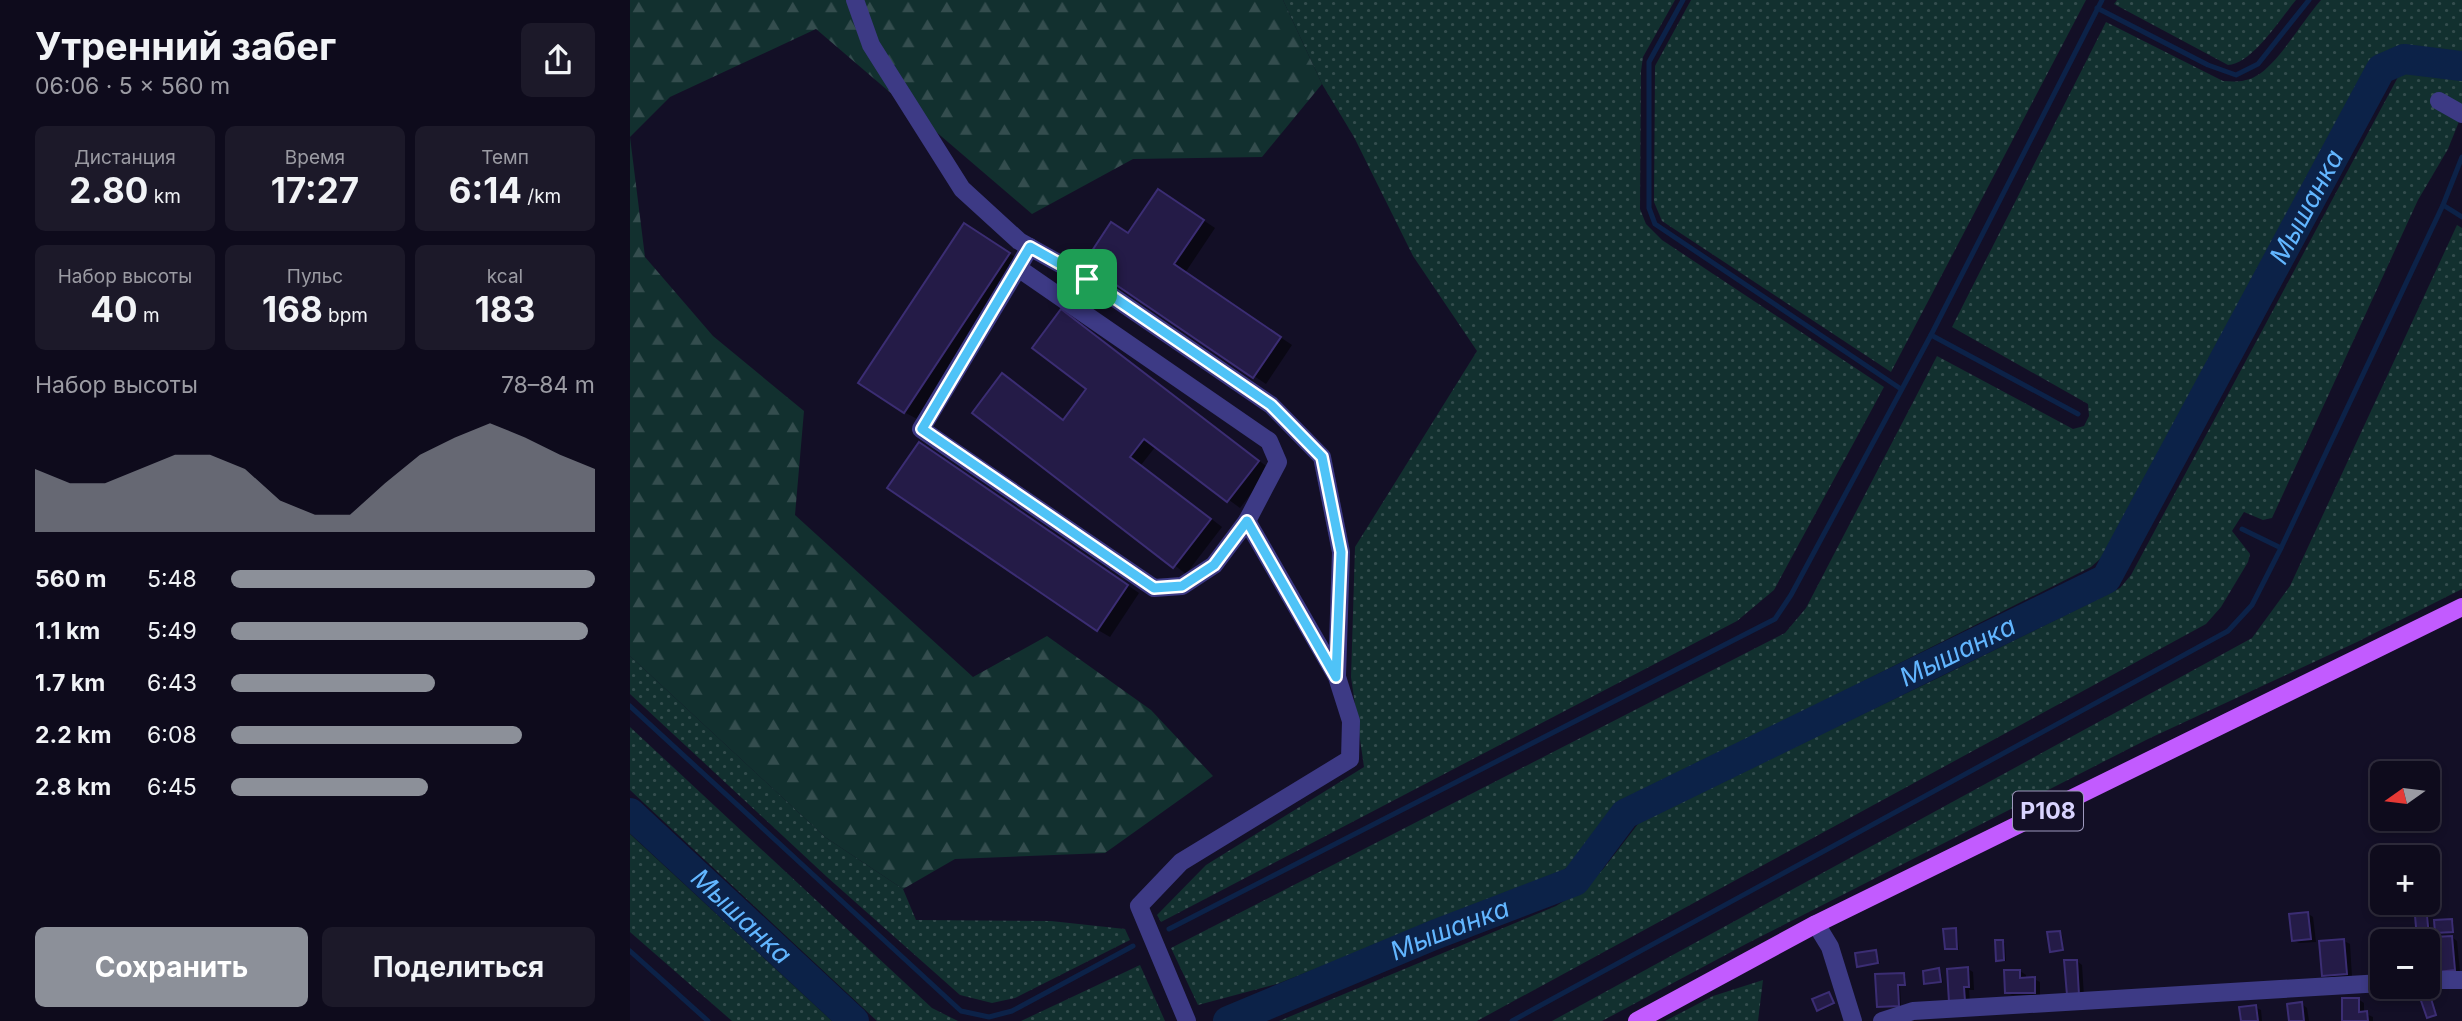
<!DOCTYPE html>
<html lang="ru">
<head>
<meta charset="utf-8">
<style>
  body { margin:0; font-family:Inter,sans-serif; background:#1c1929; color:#f1f3f6; height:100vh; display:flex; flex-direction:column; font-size:26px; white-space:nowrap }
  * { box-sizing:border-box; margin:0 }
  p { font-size:23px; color:#9b9ba3 }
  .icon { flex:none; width:38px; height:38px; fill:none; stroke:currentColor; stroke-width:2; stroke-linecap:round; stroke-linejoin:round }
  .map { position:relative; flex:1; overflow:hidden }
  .sheet { display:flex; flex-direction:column; background:#0e0b1c; width:630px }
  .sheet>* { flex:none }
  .needle { width:46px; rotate:256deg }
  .controls { position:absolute; left:1740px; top:761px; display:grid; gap:14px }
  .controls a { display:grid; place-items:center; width:70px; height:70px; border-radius:10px; background:#0e0b1c; box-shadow:0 4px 10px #0003,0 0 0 2px #2e2b3b; font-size:35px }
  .pin { position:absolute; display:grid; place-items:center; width:60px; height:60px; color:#fff; margin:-30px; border-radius:14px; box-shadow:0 4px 10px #0006 }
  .round { display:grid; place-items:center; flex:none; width:74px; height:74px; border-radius:10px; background:#1c1929 }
  .overview { display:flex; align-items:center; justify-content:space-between; height:119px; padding:0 35px }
  h1 { font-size:38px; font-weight:700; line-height:52px }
  .stats { display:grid; grid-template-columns:repeat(3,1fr); gap:10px; height:119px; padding:7px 35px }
  .stats div { display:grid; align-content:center; border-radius:10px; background:#1c1929; text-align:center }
  .stats b { font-size:35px; font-weight:700 }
  .stats small { font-size:19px; font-weight:400 }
  .stats p { font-size:19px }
  .chart { height:196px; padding:14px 35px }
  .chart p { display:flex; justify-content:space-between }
  .chart svg { width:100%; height:126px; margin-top:7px; fill:#8c9099; opacity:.7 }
  .primary-button { display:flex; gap:14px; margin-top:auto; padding:14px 35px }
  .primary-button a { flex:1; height:80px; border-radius:10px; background:#8c9099; color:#fff; font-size:28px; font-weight:700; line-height:80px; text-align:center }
  .primary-button a+a { background:#1c1929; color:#f1f3f6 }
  ul { padding:0 35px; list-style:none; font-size:23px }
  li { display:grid; grid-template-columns:112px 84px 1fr; align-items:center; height:52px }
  li i { height:18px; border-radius:9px; background:#8c9099 }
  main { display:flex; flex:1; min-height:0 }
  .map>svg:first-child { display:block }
</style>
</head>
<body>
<main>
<section class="sheet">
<div class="overview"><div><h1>Утренний забег</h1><p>06:06 · 5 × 560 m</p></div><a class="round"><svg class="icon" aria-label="share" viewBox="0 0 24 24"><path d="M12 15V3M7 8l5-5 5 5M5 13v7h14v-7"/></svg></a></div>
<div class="stats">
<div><p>Дистанция</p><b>2.80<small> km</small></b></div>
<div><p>Время</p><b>17:27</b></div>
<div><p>Темп</p><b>6:14<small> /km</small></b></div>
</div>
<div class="stats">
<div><p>Набор высоты</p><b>40<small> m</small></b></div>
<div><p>Пульс</p><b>168<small> bpm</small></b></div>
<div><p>kcal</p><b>183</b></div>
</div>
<div class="chart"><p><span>Набор высоты</span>78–84 m</p>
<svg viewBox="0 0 160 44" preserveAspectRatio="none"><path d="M0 44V22L10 27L20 27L30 22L40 17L50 17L60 22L70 33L80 38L90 38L100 27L110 17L120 11L130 6L140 11L150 17L160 22V44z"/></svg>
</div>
<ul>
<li><b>560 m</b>5:48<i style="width:100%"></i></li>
<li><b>1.1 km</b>5:49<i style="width:98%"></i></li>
<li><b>1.7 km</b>6:43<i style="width:56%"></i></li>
<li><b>2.2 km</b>6:08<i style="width:80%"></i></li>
<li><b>2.8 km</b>6:45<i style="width:54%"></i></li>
</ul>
<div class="primary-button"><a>Сохранить</a><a>Поделиться</a></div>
</section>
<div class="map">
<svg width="1832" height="1021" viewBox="0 0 1832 1021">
  <defs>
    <pattern id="grass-dots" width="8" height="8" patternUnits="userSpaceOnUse" patternTransform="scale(1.75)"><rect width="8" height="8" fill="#12302f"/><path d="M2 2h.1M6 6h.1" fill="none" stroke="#344d4e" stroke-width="1.8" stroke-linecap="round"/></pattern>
    <pattern id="forest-firs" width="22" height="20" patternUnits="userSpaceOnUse" patternTransform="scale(1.75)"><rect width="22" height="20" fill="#12302f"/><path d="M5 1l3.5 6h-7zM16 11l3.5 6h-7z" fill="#344d4e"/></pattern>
  </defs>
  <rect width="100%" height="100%" fill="#130f26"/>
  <!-- grass -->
  <g fill="url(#grass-dots)">
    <path d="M 653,0 L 1045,0 L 1013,57 L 1011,71 L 1010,209 L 1016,224 L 1032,240 L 1254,387 L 1144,590 L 1107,621 L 531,922 L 527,915 L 576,865 L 734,767 L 721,677 L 725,547 L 847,351 L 783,256 L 724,137 L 692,84 Z"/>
    <path d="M 1061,0 L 1456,0 L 1261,372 L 1032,221 L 1024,202 L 1025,66 Z"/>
    <path d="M 1487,0 L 1666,0 C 1651,18 1622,64 1598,65 L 1484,4 Z"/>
    <path d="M 1691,0 L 1832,0 L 1832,54 C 1794,51 1765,41 1735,72 L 1479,551 L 1461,567 L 991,803 L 974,822 L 948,860 L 929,873 L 647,984 L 568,1005 L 541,948 L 1155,633 L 1176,608 L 1307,356 L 1443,429 L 1454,426 L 1459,416 L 1458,404 L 1322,327 L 1476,22 L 1593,81 C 1605,82 1616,82 1626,76 C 1648,64 1673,20 1691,0 Z"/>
    <path d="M 1777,71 L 1793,71 L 1832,77 L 1832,114 L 1818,149 L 1788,200 L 1642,518 L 1633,520 L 1614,512 L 1602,531 L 1620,554 L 1618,562 L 1591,607 L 1576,624 L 847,1021 L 649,1021 L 926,906 L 957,886 L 974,868 L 1011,820 L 1308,678 L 1490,588 L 1501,575 L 1768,77 Z"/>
    <path d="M 1827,225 L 1832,228 L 1832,589 L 1727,642 L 1518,739 L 1116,944 L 972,1021 L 922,1021 L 1622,638 L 1660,586 Z"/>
    <path d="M 0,656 L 195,837 L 273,889 L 286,920 L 421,921 L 495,929 L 500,940 L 385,998 L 362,1003 L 330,995 L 197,877 L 0,694 Z"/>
    <path d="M 0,727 L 302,1008 L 328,1021 L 247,1021 L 0,790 Z"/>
    <path d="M 0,834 L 202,1021 L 102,1021 L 0,932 Z"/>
    <path d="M 510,965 L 535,1021 L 391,1021 Z"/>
    <path d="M 1133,980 L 1128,1021 L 1035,1021 L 1083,996 Z"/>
  </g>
  <!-- forest -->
  <path fill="url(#forest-firs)" d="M 0,0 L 653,0 L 692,84 L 632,157 L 503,159 L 402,214 L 186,29 L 40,97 L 0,137 L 15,257 L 83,336 L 174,411 L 165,515 L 343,677 L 417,636 L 521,710 L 583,776 L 475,853 L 325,859 L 273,889 L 195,837 L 0,656 Z"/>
  <!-- shadow -->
  <g fill="#0007">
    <path d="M 540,198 L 585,228 L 555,273 L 662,345 L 636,384 L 456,263 L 499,235 Z"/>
    <path d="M 347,232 L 391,261 L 287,419 L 274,412 Z"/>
    <path d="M 432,312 L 640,469 L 610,508 L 526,446 L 511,465 L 592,527 L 556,574 L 344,413 L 373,376 L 434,421 L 458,389 Z"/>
    <path d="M 301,451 L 509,593 L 480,637 L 468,630 Z"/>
    <path d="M 1677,913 L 1683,917 L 1686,942 L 1669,943 L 1663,940 Z"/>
    <path d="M 1797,916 L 1799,918 L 1801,937 L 1791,938 L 1788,937 Z"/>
    <path d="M 1821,920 L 1824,922 L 1824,933 L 1807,932 Z"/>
    <path d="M 1325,930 L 1327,931 L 1329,949 L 1319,950 L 1316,948 Z"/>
    <path d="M 1430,933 L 1432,934 L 1434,951 L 1424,952 L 1421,951 Z"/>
    <path d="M 1749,933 L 1762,933 L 1768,936 L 1768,942 L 1752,942 L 1752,972 Z"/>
    <path d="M 1822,937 L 1827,941 L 1830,973 L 1815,974 L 1809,971 Z"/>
    <path d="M 1714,941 L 1720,944 L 1722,977 L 1699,979 L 1693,975 Z"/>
    <path d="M 1373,942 L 1375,943 L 1376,961 L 1370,961 L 1367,960 Z"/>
    <path d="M 1246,952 L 1250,963 L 1229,965 Z"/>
    <path d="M 1447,961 L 1452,965 L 1454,997 L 1444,998 Z"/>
    <path d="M 1338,969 L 1343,972 L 1344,990 L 1339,990 L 1340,1004 L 1327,1005 Z"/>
    <path d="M 1309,970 L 1311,972 L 1313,983 L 1296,983 Z"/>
    <path d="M 1390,971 L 1396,975 L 1396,979 L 1404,979 L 1410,982 L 1410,995 L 1382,995 L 1376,992 Z"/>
    <path d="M 1274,975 L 1276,976 L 1276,985 L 1270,986 L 1271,1006 L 1248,1006 Z"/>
    <path d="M 1199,994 L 1205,1004 L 1190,1011 L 1188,1009 Z"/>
    <path d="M 1728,999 L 1734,1003 L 1734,1013 L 1743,1017 L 1743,1021 L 1714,1021 Z"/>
    <path d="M 1672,1004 L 1677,1008 L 1679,1021 L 1660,1021 Z"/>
    <path d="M 1625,1007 L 1631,1010 L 1632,1021 L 1613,1021 Z"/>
  </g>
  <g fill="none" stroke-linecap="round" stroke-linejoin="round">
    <!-- stream -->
    <g stroke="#0c2248" stroke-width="5">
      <path d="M 1053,0 L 1019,62 L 1019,208 L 1025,224 L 1271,389"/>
      <path d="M 1467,8 L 1578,65 L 1606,75 L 1628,64 L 1679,0"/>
      <path d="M 1813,205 L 1832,217"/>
      <path d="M 1301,335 L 1448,414"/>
      <path d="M 1612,529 L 1651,548"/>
      <path d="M 0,706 L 331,1011 L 359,1017 L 382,1011 L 503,946"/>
      <path d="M 539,929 L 1145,619 L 1161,595 L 1301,335 L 1472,0"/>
      <path d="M 0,951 L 78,1021"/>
      <path d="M 882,1021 L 1598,631 L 1622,605 L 1651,548 L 1813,205 L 1832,157"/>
    </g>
    <!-- river -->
    <g stroke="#0c2248" stroke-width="30">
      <path id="s1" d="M 0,813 L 224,1021"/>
      <path id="s2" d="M 598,1021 L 804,935 L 945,881 L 995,814 L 1476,579 L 1751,69 L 1774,59 L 1832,66"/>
    </g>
  </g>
  <!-- building -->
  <g fill="#241b47" stroke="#3b2d73" stroke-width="2">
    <path d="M 528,189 L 574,220 L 544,264 L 651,337 L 623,378 L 454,263 L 481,222 L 498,233 Z"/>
    <path d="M 334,223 L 380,253 L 274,413 L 228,383 Z"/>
    <path d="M 431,309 L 629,461 L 597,502 L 514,439 L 500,457 L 581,519 L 543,568 L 342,413 L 372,373 L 433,420 L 456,389 L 402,348 Z"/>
    <path d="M 289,442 L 498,585 L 467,631 L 257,488 Z"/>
    <path d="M 1678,912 L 1681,939 L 1662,941 L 1659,914 Z"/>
    <path d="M 1797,915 L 1799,937 L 1787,938 L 1785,916 Z"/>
    <path d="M 1822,919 L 1823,932 L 1805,933 L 1804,920 Z"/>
    <path d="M 1326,928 L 1327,949 L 1315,949 L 1313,929 Z"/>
    <path d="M 1430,931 L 1433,950 L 1420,952 L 1417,932 Z"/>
    <path d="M 1762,931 L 1763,942 L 1752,942 L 1750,973 L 1747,932 Z"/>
    <path d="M 1822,936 L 1825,970 L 1808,972 L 1805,937 Z"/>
    <path d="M 1714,939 L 1717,974 L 1692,976 L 1689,941 Z"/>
    <path d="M 1365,940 L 1373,940 L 1374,960 L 1366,961 Z"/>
    <path d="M 1246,950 L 1248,963 L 1227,967 L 1225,953 Z"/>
    <path d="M 1434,960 L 1447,960 L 1449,995 L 1437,995 Z"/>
    <path d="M 1338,967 L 1339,987 L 1334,987 L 1335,1001 L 1319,1002 L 1317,969 Z"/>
    <path d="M 1309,968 L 1311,982 L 1294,984 L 1293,971 Z"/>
    <path d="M 1374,970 L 1390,970 L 1390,978 L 1405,977 L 1405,993 L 1375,993 Z"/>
    <path d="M 1274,973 L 1275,985 L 1268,985 L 1269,1006 L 1247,1007 L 1245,974 Z"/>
    <path d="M 1199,992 L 1204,1003 L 1187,1011 L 1182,999 Z"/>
    <path d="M 1799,992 L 1806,1015 L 1797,1018 L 1789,995 Z"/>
    <path d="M 1712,998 L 1729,998 L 1729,1012 L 1737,1011 L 1738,1021 L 1712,1021 Z"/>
    <path d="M 1672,1002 L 1674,1021 L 1659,1021 L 1657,1004 Z"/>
    <path d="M 1626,1005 L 1628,1021 L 1611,1021 L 1609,1007 Z"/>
  </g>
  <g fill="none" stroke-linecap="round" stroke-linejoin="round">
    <!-- minor -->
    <g stroke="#3d3a85" stroke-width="18">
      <path d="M 225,0 L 241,45 L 332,189 L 389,241 L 457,279 L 641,405 L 692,457 L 711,552 L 707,675"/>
      <path d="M 1809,101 L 1832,114"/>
      <path d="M 400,247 L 388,268 L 639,441 L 648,462 L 617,521 L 707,677 L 721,721 L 720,759 L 551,862 L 509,906 L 557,1021"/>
      <path d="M 388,268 L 291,429 L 524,588 L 552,586 L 584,565 L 617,521"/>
      <path d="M 1186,924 L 1200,947 L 1223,1021"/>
      <path d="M 1797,980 L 1832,980"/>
      <path d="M 1252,1021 L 1283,1011 L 1752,983"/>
    </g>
    <!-- major -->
    <path stroke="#c25bff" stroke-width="18" d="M 1007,1021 L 1186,924 L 1832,607"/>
  </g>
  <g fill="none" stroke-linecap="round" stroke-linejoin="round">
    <!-- route casing -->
    <g stroke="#fff" stroke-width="14">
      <path id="route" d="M 400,247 L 457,279 L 641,405 L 692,457 L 711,552 L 706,677 L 617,521 L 584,565 L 552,586 L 524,588 L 292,429 Z"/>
    </g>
    <!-- route -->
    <use href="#route" stroke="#4fc3f7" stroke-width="9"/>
  </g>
  <g text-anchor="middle" stroke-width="5" stroke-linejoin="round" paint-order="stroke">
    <!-- shield labels -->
    <rect fill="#130f26" stroke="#9e99be" stroke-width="2" x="1383" y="791.5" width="70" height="39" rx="5"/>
    <g font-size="23" font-weight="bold" fill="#d9d4ff">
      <text x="1418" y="819">Р108</text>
    </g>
    <!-- water labels -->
    <g font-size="26" font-style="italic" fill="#62b6ff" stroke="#130f26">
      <text dy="9" stroke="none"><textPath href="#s2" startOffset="1416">Мышанка</textPath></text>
      <text dy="9" stroke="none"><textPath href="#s2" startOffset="828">Мышанка</textPath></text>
      <text dy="9" stroke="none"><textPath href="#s1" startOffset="152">Мышанка</textPath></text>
      <text dy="9" stroke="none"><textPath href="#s2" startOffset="240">Мышанка</textPath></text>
    </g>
  </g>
</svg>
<div class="controls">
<a><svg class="needle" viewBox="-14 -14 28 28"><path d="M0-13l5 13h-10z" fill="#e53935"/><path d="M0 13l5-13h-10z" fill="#9b9ba3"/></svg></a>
<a>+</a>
<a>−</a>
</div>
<div class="pin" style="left:457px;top:279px;background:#1e9e55"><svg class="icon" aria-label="arrive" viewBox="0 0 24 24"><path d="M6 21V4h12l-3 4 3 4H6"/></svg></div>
</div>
</main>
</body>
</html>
